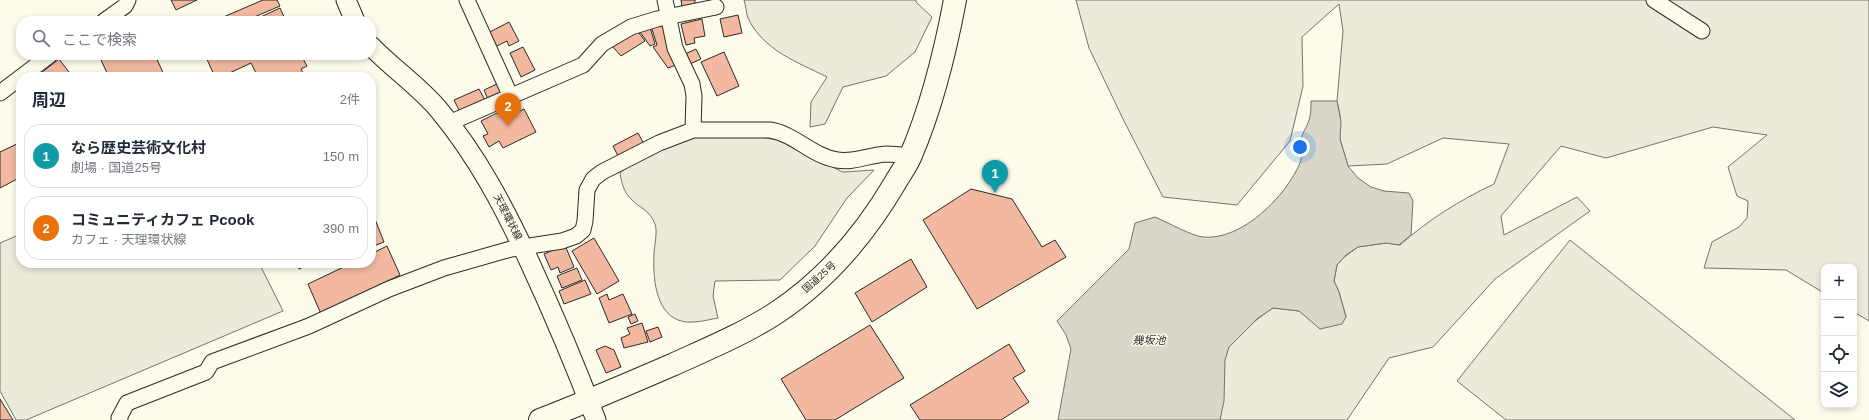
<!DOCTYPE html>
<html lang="ja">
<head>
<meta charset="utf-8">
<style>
  :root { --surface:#fff; --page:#f2f2f3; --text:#1f2937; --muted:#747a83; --line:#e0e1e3; --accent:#c62828 }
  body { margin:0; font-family:Helvetica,"Noto Sans JP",sans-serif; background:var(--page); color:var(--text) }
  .controls { position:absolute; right:12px; bottom:12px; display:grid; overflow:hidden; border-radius:8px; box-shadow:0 2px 6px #0003 }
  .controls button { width:36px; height:36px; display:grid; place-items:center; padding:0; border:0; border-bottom:1px solid var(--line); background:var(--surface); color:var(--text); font:20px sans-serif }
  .you { position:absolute; left:1300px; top:147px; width:14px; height:14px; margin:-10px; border:3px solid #fff; border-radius:50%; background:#1a73e8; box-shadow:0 0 0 6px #1a73e833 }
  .badge { display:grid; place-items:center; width:26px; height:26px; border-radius:50%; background:var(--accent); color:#fff; font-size:13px; font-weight:700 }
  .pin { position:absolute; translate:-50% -33px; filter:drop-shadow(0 1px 2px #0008) }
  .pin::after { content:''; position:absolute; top:21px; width:14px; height:12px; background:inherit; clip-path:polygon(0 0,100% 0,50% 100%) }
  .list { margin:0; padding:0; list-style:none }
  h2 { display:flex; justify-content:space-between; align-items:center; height:52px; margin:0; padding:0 16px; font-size:17px }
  h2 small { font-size:13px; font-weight:400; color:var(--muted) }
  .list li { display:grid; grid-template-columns:26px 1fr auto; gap:12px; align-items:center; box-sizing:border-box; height:64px; margin:0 8px 8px; padding:0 8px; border:1px solid var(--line); border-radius:16px }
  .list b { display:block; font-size:15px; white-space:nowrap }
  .list p { margin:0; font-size:13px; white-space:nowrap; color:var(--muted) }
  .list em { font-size:13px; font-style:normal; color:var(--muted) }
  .icon { flex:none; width:22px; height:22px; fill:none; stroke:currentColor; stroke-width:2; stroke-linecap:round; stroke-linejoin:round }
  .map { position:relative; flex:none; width:1869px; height:420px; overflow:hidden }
  .search { position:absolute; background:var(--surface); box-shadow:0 2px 6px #0003; left:16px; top:16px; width:360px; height:44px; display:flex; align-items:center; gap:10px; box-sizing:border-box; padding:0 14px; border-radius:16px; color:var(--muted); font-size:15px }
  .panel { position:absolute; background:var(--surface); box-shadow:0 2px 6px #0003; left:16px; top:72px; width:360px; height:196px; border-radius:16px }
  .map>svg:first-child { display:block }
  .green { fill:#ecebdb; stroke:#74746e }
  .water { fill:#d8d7c9; stroke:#74746e }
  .building { fill:#f2b8a0; stroke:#2b2b2b }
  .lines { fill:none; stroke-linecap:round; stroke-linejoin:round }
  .minor-casing { stroke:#2b2b2b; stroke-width:17 }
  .major-casing { stroke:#2b2b2b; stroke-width:21 }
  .highway-casing { stroke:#2b2b2b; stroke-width:24 }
  .minor { stroke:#fdfbea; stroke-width:15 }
  .major { stroke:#fdfbea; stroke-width:19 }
  .highway { stroke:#fdfbea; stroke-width:22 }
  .labels { text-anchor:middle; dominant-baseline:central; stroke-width:3; stroke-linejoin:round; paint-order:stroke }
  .street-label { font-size:10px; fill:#2b2b2b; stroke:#fdfbea }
  .water-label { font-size:11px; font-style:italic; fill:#2b2b2b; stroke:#fdfbea }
</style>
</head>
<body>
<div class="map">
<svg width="1869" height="420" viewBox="0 0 1869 420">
  <rect width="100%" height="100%" fill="#fdfbea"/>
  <path class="green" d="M744,0H916V2L932,17L915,52L886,76L843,87L825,124L810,127L811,102L827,77C797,62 763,50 748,18C746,13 746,6 744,0Z
    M1076,0H1869V321L1854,312V267H1824V293L1786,270L1704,268L1712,242L1739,227L1747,218L1748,201L1737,196L1728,167L1767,135L1713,127L1606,158L1561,146L1501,216L1504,235L1577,197L1590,211L1495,279L1433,347L1389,358L1347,420H1220C1221,403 1221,360 1229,347C1235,336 1262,315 1273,308L1299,311L1307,317H1346L1339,292L1334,281L1337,265L1343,258L1358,247L1386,243L1400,245C1428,220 1460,200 1494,184L1509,144L1443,138L1387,164L1348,166L1340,139V115L1337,101L1343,31L1339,4L1302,37L1303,86L1290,141L1237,205L1163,197L1123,119L1089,48Z
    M684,137H759L785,141L807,155L843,172L874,170L847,198L815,246L780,280L715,281L713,296L718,318C706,320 690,325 678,320C655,311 653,276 654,255C654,246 658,232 655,224C650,210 639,208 630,198C624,192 621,181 620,173L627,167Z
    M21,234V263H259L283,311L26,420H16L0,391V243Z
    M1570,240L1795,420H1506L1457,381Z"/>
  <path class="water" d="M1311,101H1337L1341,122L1340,139L1348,166L1358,178L1371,187L1384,191L1409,193L1413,201L1411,235L1399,245L1386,243L1358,247L1346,255L1337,265L1334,281L1339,292L1346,317L1342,324L1320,329L1299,311L1273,308L1258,318L1229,347L1225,360L1224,401L1220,420H1058L1071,349L1066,335L1057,321L1129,249L1135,223L1155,217C1167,222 1192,236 1203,237C1242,241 1286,196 1300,163C1303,156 1299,146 1301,139C1303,131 1309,124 1310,116C1311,111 1311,106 1311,101Z"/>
  <path class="building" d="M171,0H197L176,10Z
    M263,0H277L280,6L245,21H214Z
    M681,0H695V4L682,7Z
    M280,8L286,21H252Z
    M738,15L742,33L724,37L720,19Z
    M702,19L705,36L694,38L695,43L686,45L681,24Z
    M509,22L519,41L509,46L507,41L495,47L488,33Z
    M664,22L676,65L668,68L653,47L657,45L651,26Z
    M649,24L655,44L650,46L638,29Z
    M636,29L645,41L621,56L611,45Z
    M523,47L535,70L521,77L510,53Z
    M696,49L701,59L690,64L685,54Z
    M724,52L739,86L717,96L701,62Z
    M107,55H155L165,77H109L100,58Z
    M205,55H301L307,66L301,69L305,77H258L251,63L221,77H215Z
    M59,59L69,72L63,77H44L41,73Z
    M501,82L506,94L489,102L484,90Z
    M479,89L485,100L460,112L454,100Z
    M505,109L509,116L524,109L536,132L503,148L499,141L489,147L483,136L488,134L481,121Z
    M638,133L644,144L619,158L613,146Z
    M21,142V177L0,188V152Z
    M971,189L1012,199L1042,247L1055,240L1066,257L977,309L923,220Z
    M371,209L384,242L371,247Z
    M594,238L619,281L597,294L572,251Z
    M565,245L574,267L560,273L558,267L551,270L544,254Z
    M387,246L400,275L321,314L308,284L352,263H371V254Z
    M911,259L927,287L872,322L855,293Z
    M297,263H312L299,269Z
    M577,268L582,280L562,288L557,276Z
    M585,280L591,294L564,304L559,291Z
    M607,294L609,300L623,294L632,314L609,323L599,298Z
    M635,314L638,321L631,324L628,317Z
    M642,323L648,342L624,348L621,338L630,334L627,328Z
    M870,325L904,378L835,420H806L781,379Z
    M658,327L662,337L650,342L646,331Z
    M1009,344L1025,371L1013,378L1029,402L1001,420H920L910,405Z
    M605,346L614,350L621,367L606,373L596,350Z
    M0,399L13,420H0Z"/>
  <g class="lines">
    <defs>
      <path id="minor" d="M467,0L511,97
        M665,0L675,48L692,84L694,96L693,130
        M1654,0L1702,31
        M104,21L125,6L128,0
        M0,93L50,55
        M449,123L583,65L602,44L631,27L657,19L716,7
        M120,420L119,418L127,403L206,372L212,362L309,326L389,289L444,268L511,249L562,241L576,236L583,230L585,221L587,190L593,179L602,172L659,143L693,130H770C795,134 812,156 837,160C854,163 869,155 886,154C894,154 902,155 910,156"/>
      <path id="major" d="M346,0L355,21
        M371,46C393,69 419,86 439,110C478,157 505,209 530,263C554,315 576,367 596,420"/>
      <path id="highway" d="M540,420C584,403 628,384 672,365C707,349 744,334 776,313C826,280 865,234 895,183C900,174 907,165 911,155C932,106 945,53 955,0"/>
    </defs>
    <use href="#minor" class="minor-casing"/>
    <use href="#major" class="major-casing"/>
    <use href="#highway" class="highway-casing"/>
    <use href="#minor" class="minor"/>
    <use href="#major" class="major"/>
    <use href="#highway" class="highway"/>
  </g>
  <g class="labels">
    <g class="street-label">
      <text transform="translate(508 217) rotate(63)">天理環状線</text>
      <text transform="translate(819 277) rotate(-42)">国道25号</text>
    </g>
    <g class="water-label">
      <text x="1149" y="340">幾坂池</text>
    </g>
  </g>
</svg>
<div class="controls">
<button>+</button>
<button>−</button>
<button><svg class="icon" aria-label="locate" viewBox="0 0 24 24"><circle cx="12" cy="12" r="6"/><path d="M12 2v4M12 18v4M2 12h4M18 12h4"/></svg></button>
<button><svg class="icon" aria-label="layers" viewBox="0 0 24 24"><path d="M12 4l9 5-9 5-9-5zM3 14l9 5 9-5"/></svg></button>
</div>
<div class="you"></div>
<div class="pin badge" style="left:995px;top:193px;background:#0f9aa8">1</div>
<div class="pin badge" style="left:508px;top:126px;background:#e8710a">2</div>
<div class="search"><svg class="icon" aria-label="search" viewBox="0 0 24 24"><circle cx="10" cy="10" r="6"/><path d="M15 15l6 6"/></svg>ここで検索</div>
<section class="panel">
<h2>周辺<small>2件</small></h2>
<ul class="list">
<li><span class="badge" style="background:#0f9aa8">1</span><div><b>なら歴史芸術文化村</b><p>劇場 · 国道25号</p></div><em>150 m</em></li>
<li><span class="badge" style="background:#e8710a">2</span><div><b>コミュニティカフェ Pcook</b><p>カフェ · 天理環状線</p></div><em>390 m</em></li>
</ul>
</section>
</div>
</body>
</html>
